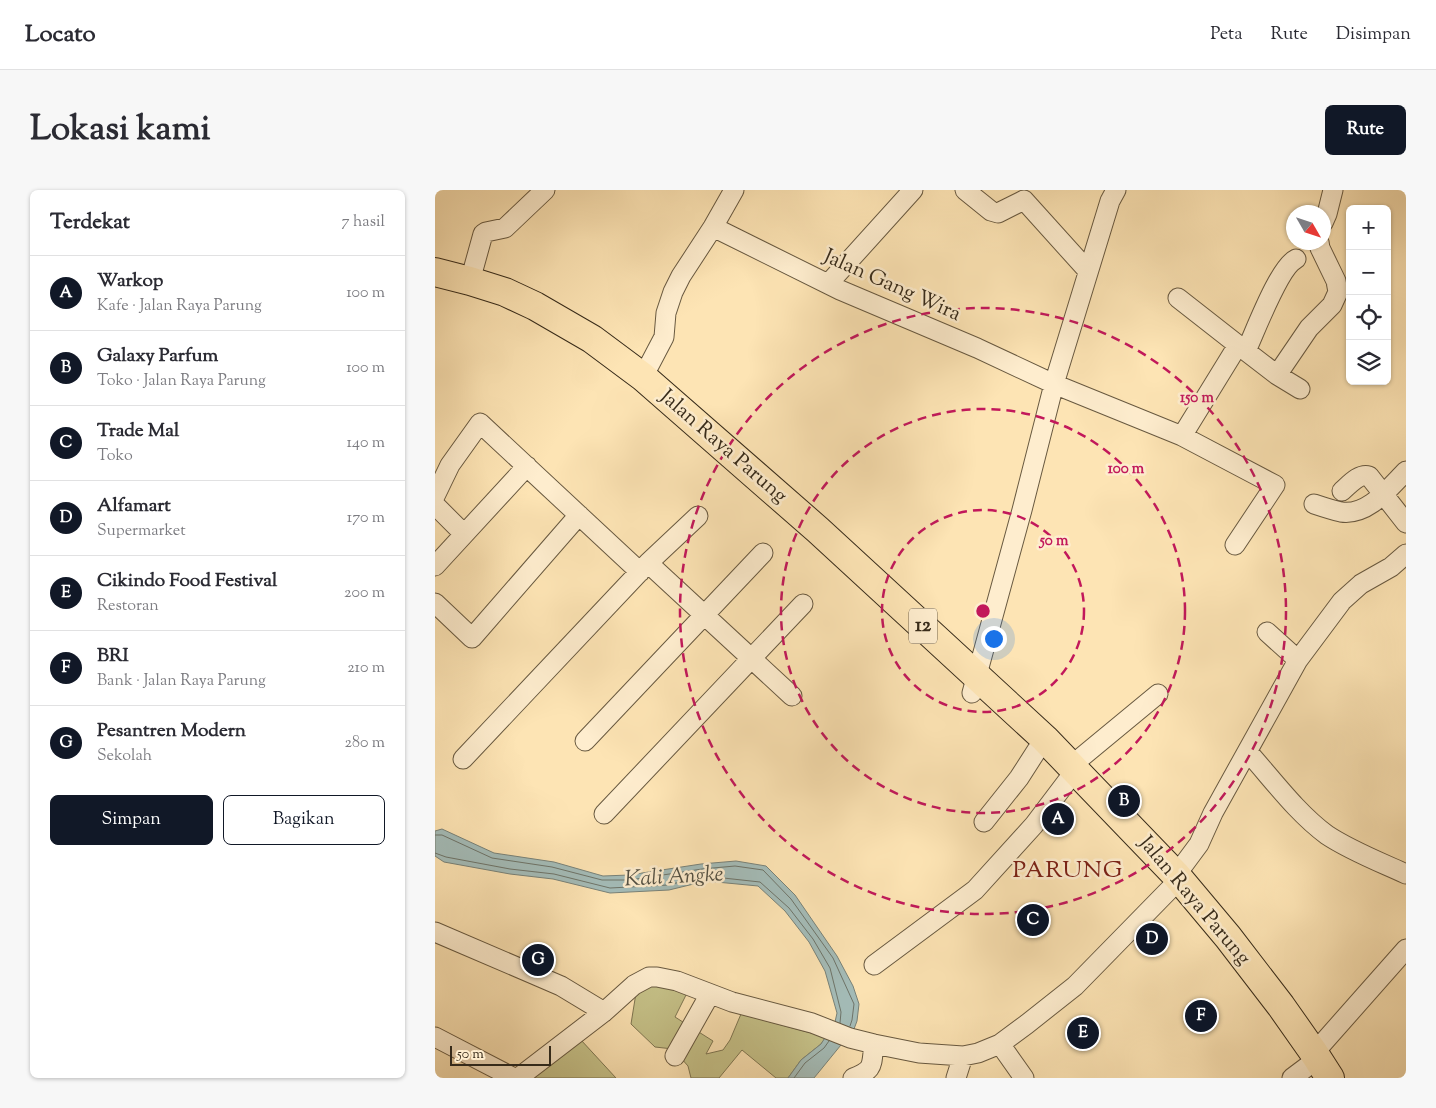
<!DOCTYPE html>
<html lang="id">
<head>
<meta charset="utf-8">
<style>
  :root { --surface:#fff; --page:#f7f7f7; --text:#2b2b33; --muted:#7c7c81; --line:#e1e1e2; --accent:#111827 }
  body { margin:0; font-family:"Sorts Mill Goudy",serif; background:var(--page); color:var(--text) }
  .controls { position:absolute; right:15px; top:15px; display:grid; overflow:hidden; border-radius:8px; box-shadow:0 1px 4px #0004 }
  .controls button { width:45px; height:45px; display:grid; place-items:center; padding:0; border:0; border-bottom:1px solid var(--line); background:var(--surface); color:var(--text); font:25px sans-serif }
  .compass { position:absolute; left:851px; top:15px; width:45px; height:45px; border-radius:50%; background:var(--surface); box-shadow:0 1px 4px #0004; rotate:129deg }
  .scale { position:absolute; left:15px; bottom:12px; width:101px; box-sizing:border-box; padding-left:5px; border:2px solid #372b1a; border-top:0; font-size:14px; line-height:18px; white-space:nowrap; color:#372b1a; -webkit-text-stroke:4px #feedce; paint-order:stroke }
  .you { position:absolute; left:558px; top:448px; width:18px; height:18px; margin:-12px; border:4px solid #fff; border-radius:50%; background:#1a73e8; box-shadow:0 0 0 8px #1a73e833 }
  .badge { display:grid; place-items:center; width:32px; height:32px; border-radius:50%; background:var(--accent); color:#fff; font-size:16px; font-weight:700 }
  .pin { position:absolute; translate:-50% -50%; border:2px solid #fff; box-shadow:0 1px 5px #0006 }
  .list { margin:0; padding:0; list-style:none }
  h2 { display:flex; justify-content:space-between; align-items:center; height:65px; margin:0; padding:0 20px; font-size:21px }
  h2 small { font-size:16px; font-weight:400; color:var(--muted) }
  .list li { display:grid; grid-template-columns:32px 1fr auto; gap:15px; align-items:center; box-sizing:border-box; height:75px; padding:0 20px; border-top:1px solid var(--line) }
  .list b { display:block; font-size:19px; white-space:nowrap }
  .list p { margin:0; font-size:16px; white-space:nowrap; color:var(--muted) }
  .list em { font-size:16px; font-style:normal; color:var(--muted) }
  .actions { display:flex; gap:10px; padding:15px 20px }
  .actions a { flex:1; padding:11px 0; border:1px solid var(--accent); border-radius:8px; text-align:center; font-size:18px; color:var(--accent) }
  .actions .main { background:var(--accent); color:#fff }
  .icon { flex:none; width:28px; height:28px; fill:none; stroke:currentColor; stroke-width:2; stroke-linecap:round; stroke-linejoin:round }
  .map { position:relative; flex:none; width:971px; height:888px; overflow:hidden; border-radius:8px }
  header { display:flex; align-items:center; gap:30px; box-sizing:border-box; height:70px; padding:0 25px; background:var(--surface); border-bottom:1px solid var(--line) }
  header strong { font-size:24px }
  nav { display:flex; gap:28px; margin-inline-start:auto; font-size:18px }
  .intro { display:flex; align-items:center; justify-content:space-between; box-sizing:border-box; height:120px; padding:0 30px }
  h1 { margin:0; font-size:35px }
  .button { padding:12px 22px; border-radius:8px; background:var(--accent); color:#fff; font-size:18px; font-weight:700 }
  main { display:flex; gap:30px; padding:0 30px }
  aside { flex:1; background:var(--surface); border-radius:8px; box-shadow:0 1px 4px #0004 }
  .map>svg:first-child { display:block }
  .green { fill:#c6c289; stroke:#7e7652 }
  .water { fill:#a4bcb8; stroke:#788279 }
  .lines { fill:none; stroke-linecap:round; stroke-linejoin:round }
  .shore { stroke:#6e7469; stroke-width:1 }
  .minor-casing { stroke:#685940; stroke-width:21 }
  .highway-casing { stroke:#372b1a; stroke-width:30 }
  .minor { stroke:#feedce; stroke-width:19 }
  .highway { stroke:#fde4b4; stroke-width:28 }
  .ring { fill:none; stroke:#c2185b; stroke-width:2.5; stroke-dasharray:9 6 }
  .labels { text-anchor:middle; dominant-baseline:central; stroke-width:5; stroke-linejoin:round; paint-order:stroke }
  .shield { fill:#feedce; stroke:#736550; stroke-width:1 }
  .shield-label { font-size:20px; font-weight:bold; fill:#372b1a }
  .street-label { font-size:21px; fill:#372b1a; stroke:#feedce }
  .water-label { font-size:22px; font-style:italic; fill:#524f42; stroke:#feedce }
  .quarter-label { font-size:24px; letter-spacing:1px; fill:#7a1f14; stroke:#feedce }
  .centre { fill:#c2185b; stroke:#feedce; stroke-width:2.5 }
  .ring-label { font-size:15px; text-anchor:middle; font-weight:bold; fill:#c2185b; stroke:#feedce; stroke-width:5; stroke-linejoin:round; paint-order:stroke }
</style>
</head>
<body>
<header>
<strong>Locato</strong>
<nav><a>Peta</a><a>Rute</a><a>Disimpan</a></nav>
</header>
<div class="intro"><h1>Lokasi kami</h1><a class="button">Rute</a></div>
<main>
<aside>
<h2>Terdekat<small>7 hasil</small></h2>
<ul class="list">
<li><span class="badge">A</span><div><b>Warkop</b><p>Kafe · Jalan Raya Parung</p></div><em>100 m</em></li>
<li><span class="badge">B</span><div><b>Galaxy Parfum</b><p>Toko · Jalan Raya Parung</p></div><em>100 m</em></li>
<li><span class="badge">C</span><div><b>Trade Mal</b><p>Toko</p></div><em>140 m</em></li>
<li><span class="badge">D</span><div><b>Alfamart</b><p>Supermarket</p></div><em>170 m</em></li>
<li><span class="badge">E</span><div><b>Cikindo Food Festival</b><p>Restoran</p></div><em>200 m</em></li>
<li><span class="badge">F</span><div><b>BRI</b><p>Bank · Jalan Raya Parung</p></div><em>210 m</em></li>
<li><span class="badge">G</span><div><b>Pesantren Modern</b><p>Sekolah</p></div><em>280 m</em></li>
</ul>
<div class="actions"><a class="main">Simpan</a><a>Bagikan</a></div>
</aside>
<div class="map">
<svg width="971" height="888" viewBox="0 0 971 888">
  <rect width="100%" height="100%" fill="#fde4b4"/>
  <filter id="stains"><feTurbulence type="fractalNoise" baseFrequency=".004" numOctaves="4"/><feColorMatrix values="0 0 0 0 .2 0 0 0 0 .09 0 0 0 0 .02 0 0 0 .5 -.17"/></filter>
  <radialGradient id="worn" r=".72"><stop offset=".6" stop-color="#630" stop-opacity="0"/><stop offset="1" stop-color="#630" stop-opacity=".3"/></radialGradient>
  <path class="green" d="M219,790L252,803L240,827L278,851L271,864L288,860L295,850L306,824L391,847L386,854L366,870L353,888H341L307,860L284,888H256L253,876L238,859L220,857L196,834L201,803Z
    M146,850L181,888H99Z"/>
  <path class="water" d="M7,639L59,663L119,672L168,686L194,685L266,674L301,671L331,676L360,705L402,766L418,796L424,814L422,831L419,839L379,888H353L366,870L386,854L400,832L402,823L390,781L374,752L350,721L323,696L271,691L234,700L175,703L118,689L75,684L9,672L0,666V641Z"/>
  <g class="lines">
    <path class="shore" d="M0,645H7L57,668L117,677L167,690H195L267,679L300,676L328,680L356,709L398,768L419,814L417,830L415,836
      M0,663L11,667L75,679L119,684L175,698L233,695L270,686L325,692L354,718L378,749L395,778L406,822L405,833
      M359,888L370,873L389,858L394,851"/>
    <defs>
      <path id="minor" d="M530,0L556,21L563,23L589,10
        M589,10L653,81
        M888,33L892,24L898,0
        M278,37L405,100L542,158L619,194L747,246L840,295L800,355
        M35,91L48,44L51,42L70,38L110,0
        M393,94L478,0
        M743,108L803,155
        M811,161C820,142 844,77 861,69
        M842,185L874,138L897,115L903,102L901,91L885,58L884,52
        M208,187L229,147L231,123L238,102L246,86L278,37L299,0
        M747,246L803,155L842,185L865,199
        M907,301C914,295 924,283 934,286L971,333
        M0,306L15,275L45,233L205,382
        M879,314C888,317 897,320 906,322C933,326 954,298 971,281
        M0,315L29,344
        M213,373L357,506
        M0,376L92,276
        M0,413L37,448L144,325
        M832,442L863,470
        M537,503L587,320L619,194L675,11L681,0
        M150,551L328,363
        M813,562C838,590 862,623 892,645C916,661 945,672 971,684
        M28,569L213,373L263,326
        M637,575L723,504
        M169,624L368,414
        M549,632L584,588L602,560
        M741,685L764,654L778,623L863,470L907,411L926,394L956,377L971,364
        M0,742L126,796L169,822
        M439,775L540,700L599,635L633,590
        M0,847L79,888
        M565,854L589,888
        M879,863L971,759
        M240,866L275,804
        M83,888L169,822L199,795L214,787H222L242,791L297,812L377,833L415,848L439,854L484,863L528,866L543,863L565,854L592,834L640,796L735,699
        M418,888C440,879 436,876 439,854
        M521,888L528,866
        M857,888L873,876"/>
      <path id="highway" d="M0,82L35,91L70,102L100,116L157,149L208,187L383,340L610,549L741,685L793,747L846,816L879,863L895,888"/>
    </defs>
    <use href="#minor" class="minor-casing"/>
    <use href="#highway" class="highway-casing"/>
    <use href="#minor" class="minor"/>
    <use href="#highway" class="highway"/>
  </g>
  <g class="ring">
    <circle cx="548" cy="421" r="101"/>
    <circle cx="548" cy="421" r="202"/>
    <circle cx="548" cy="421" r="303"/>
  </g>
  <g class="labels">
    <rect class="shield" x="474" y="418.5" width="28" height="35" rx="4"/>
    <g class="shield-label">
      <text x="488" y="436">12</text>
    </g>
    <g class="street-label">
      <text transform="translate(457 96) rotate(24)">Jalan Gang Wira</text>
      <text transform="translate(288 257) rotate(41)">Jalan Raya Parung</text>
      <text transform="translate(759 711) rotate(50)">Jalan Raya Parung</text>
    </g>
    <g class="water-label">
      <text transform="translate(239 688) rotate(-3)">Kali Angke</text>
    </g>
    <g class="quarter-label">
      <text x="633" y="681">PARUNG</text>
    </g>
  </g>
  <circle cx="548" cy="421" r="8" class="centre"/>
  <g class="ring-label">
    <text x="762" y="212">150 m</text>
    <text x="691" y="283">100 m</text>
    <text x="619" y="355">50 m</text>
  </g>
  <rect width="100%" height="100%" filter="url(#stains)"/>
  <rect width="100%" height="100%" fill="url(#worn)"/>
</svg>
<div class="controls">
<button>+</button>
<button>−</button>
<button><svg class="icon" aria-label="locate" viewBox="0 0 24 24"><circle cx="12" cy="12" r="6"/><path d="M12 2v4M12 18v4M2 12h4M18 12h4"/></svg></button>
<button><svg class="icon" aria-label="layers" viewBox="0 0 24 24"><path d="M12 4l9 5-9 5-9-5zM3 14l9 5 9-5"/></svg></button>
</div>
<svg class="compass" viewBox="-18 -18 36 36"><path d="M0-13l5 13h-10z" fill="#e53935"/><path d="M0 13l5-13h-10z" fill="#7c7c81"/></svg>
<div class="scale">50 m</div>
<div class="you"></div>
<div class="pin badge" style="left:623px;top:629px">A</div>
<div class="pin badge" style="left:689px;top:611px">B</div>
<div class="pin badge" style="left:598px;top:730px">C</div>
<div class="pin badge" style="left:717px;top:749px">D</div>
<div class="pin badge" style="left:648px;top:843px">E</div>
<div class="pin badge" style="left:766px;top:826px">F</div>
<div class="pin badge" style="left:103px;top:770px">G</div>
</div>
</main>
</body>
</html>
